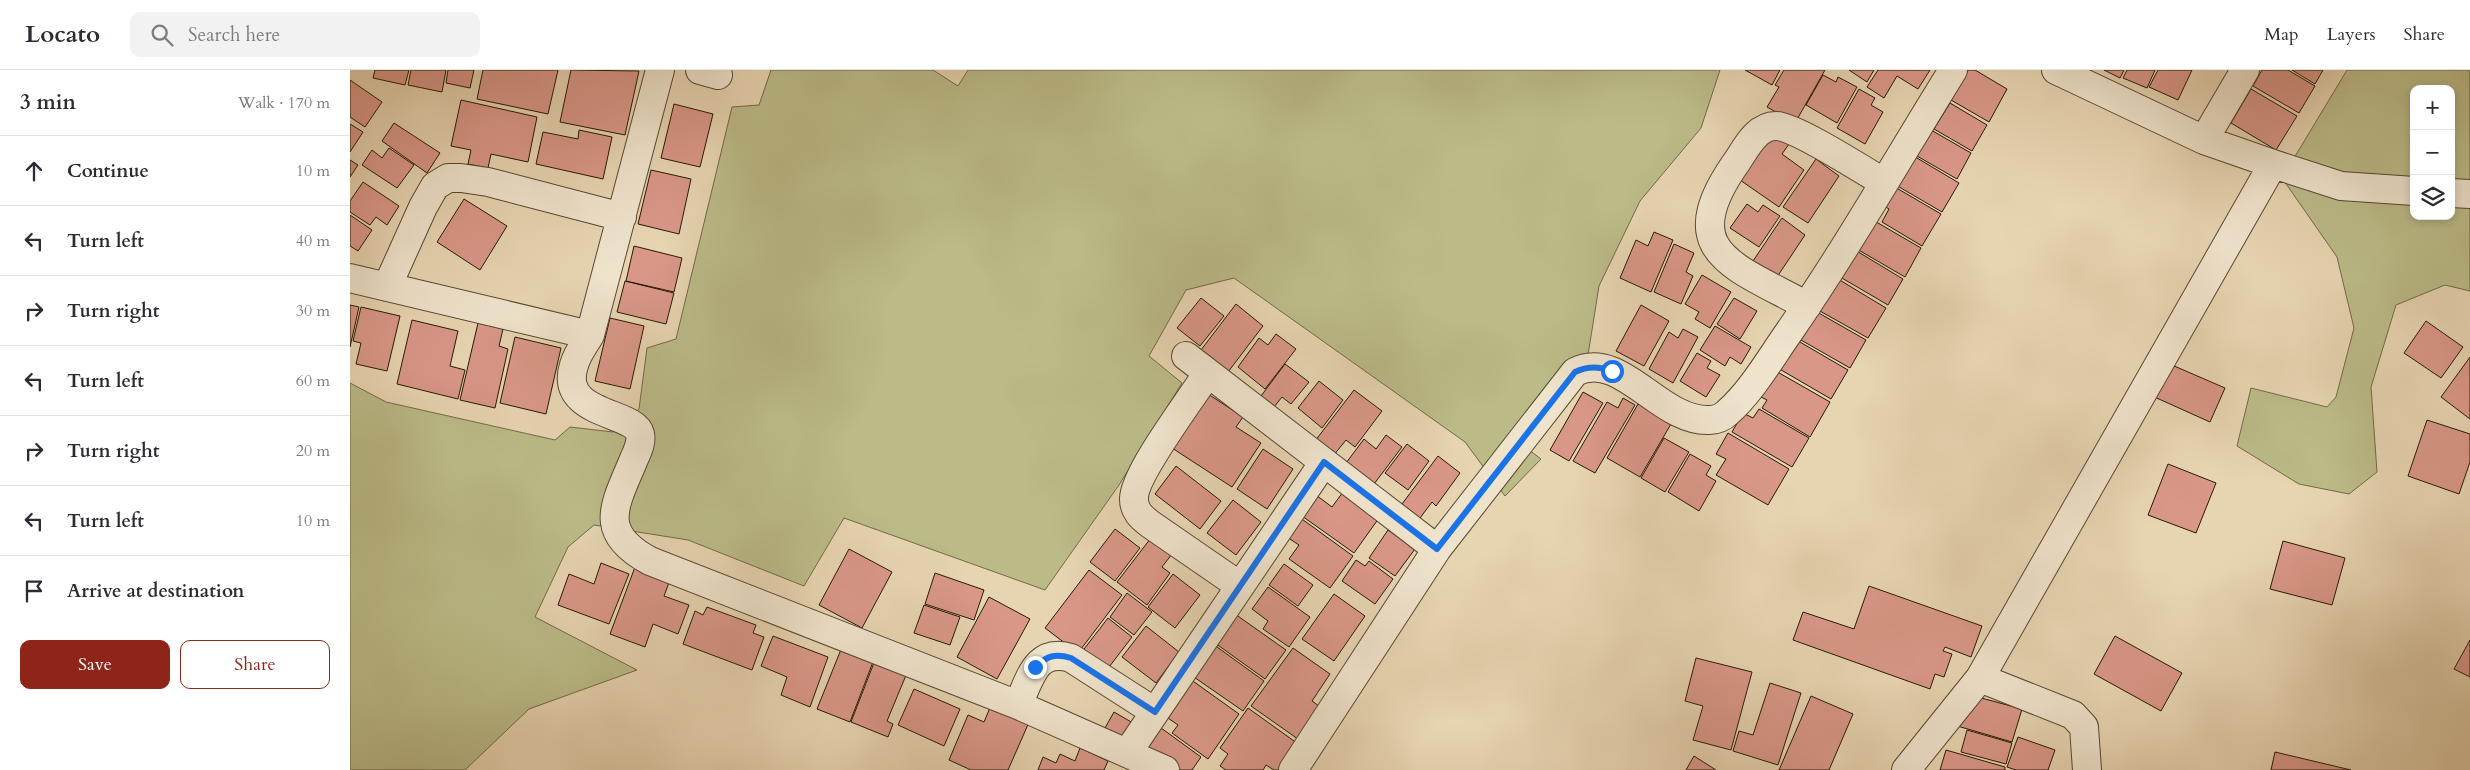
<!DOCTYPE html>
<html lang="en">
<head>
<meta charset="utf-8">
<style>
  :root { --surface:#fff; --page:#f2f2f3; --text:#2b2b33; --muted:#7c7c81; --line:#e1e1e2; --accent:#8f2418 }
  body { margin:0; font-family:Cardo,serif; background:var(--page); color:var(--text) }
  .controls { position:absolute; right:15px; top:15px; display:grid; overflow:hidden; border-radius:10px; box-shadow:0 2px 8px #0003 }
  .controls button { width:45px; height:45px; display:grid; place-items:center; padding:0; border:0; border-bottom:1px solid var(--line); background:var(--surface); color:var(--text); font:25px sans-serif }
  .stop { position:absolute; width:15px; height:15px; margin:-11px; border:4px solid #1a73e8; border-radius:50%; background:#fff }
  .stop.end { background:#1a73e8; border-color:#fff; box-shadow:0 1px 5px #0008 }
  .list { margin:0; padding:0; list-style:none }
  h2 { display:flex; justify-content:space-between; align-items:center; height:65px; margin:0; padding:0 20px; font-size:21px }
  h2 small { font-size:16px; font-weight:400; color:var(--muted) }
  .list li { display:grid; grid-template-columns:32px 1fr auto; gap:15px; align-items:center; box-sizing:border-box; height:70px; padding:0 20px; border-top:1px solid var(--line) }
  .list b { display:block; font-size:19px; white-space:nowrap }
  .list em { font-size:16px; font-style:normal; color:var(--muted) }
  .actions { display:flex; gap:10px; padding:15px 20px }
  .actions a { flex:1; padding:11px 0; border:1px solid var(--accent); border-radius:10px; text-align:center; font-size:18px; color:var(--accent) }
  .actions .main { background:var(--accent); color:#fff }
  .icon { flex:none; width:28px; height:28px; fill:none; stroke:currentColor; stroke-width:2; stroke-linecap:round; stroke-linejoin:round }
  .map { position:relative; flex:none; width:2120px; height:700px; overflow:hidden }
  header { display:flex; align-items:center; gap:30px; box-sizing:border-box; height:70px; padding:0 25px; background:var(--surface); border-bottom:1px solid var(--line) }
  header strong { font-size:24px }
  nav { display:flex; gap:28px; margin-inline-start:auto; font-size:18px }
  .search { width:350px; height:45px; background:var(--page); display:flex; align-items:center; gap:12px; box-sizing:border-box; padding:0 18px; border-radius:10px; color:var(--muted); font-size:19px }
  main { display:flex }
  aside { flex:1; background:var(--surface) }
  .map>svg:first-child { display:block }
  .green { fill:#bb8; stroke:#726a46; fill-rule:evenodd }
  .building { fill:#d99788; stroke:#281905 }
  .lines { fill:none; stroke-linecap:round; stroke-linejoin:round }
  .minor-casing { stroke:#584830; stroke-width:30 }
  .minor { stroke:#efe3cc; stroke-width:28 }
  .route { stroke:#1a73e8; stroke-width:6 }
</style>
</head>
<body>
<header>
<strong>Locato</strong>
<div class="search"><svg class="icon" aria-label="search" viewBox="0 0 24 24"><circle cx="10" cy="10" r="6"/><path d="M15 15l6 6"/></svg>Search here</div>
<nav><a>Map</a><a>Layers</a><a>Share</a></nav>
</header>
<main>
<aside>
<h2>3 min<small>Walk · 170 m</small></h2>
<ul class="list">
<li><svg class="icon" aria-label="ahead" viewBox="0 0 24 24"><path d="M12 20V5M6 11l6-6 6 6"/></svg><div><b>Continue</b></div><em>10 m</em></li>
<li><svg class="icon" aria-label="left" viewBox="0 0 24 24"><path d="M17 20v-9H6M10 6l-5 5 5 5"/></svg><div><b>Turn left</b></div><em>40 m</em></li>
<li><svg class="icon" aria-label="right" viewBox="0 0 24 24"><path d="M7 20v-9h11M14 6l5 5-5 5"/></svg><div><b>Turn right</b></div><em>30 m</em></li>
<li><svg class="icon" aria-label="left" viewBox="0 0 24 24"><path d="M17 20v-9H6M10 6l-5 5 5 5"/></svg><div><b>Turn left</b></div><em>60 m</em></li>
<li><svg class="icon" aria-label="right" viewBox="0 0 24 24"><path d="M7 20v-9h11M14 6l5 5-5 5"/></svg><div><b>Turn right</b></div><em>20 m</em></li>
<li><svg class="icon" aria-label="left" viewBox="0 0 24 24"><path d="M17 20v-9H6M10 6l-5 5 5 5"/></svg><div><b>Turn left</b></div><em>10 m</em></li>
<li><svg class="icon" aria-label="arrive" viewBox="0 0 24 24"><path d="M6 21V4h12l-3 4 3 4H6"/></svg><div><b>Arrive at destination</b></div></li>
</ul>
<div class="actions"><a class="main">Save</a><a>Share</a></div>
</aside>
<div class="map">
<svg width="2120" height="700" viewBox="0 0 2120 700">
  <rect width="100%" height="100%" fill="#e7d4b1"/>
  <filter id="stains"><feTurbulence type="fractalNoise" baseFrequency=".004" numOctaves="4"/><feColorMatrix values="0 0 0 0 .2 0 0 0 0 .09 0 0 0 0 .02 0 0 0 .5 -.17"/></filter>
  <radialGradient id="worn" r=".72"><stop offset=".6" stop-color="#630" stop-opacity="0"/><stop offset="1" stop-color="#630" stop-opacity=".3"/></radialGradient>
  <path class="green" d="M421,0H583L608,16L618,0H1370L1351,58L1290,131L1249,216L1238,285L1190,324L1162,367L1191,389L1155,426L1115,372L884,208L836,220L799,286L832,313L769,415L695,520L494,448L454,516L338,470L244,455L218,477L185,547L287,600L179,639L115,700H0V313L36,332L205,370L220,357L263,362L289,339L297,278L326,269L382,37L409,35Z
    M1997,0H2120V221L2095,215L2046,235L2021,317L2027,402L1999,424L1949,414L1887,376L1901,318L1977,337L1986,327L2004,258L1987,187L1932,108ZM2064,19H2101V146H2064Z"/>
  <path class="building" d="M25,0H59L55,15L23,8Z
    M61,0H96L92,22L58,15Z
    M98,0H124L120,18L96,13Z
    M133,0H208L198,44L127,29Z
    M221,0L289,1L275,65L210,52Z
    M1395,0H1430L1422,15Z
    M1434,0H1475L1445,53L1417,37L1429,17L1425,15Z
    M1499,0H1524L1517,12Z
    M1528,0H1580L1568,19L1547,6L1534,28L1517,17Z
    M1618,0H1625L1657,19L1639,52L1601,30Z
    M1754,0H1774L1770,8Z
    M1777,0H1805L1797,18L1773,8Z
    M1808,0H1842L1828,30L1799,17Z
    M1912,0H1938L1965,16L1949,43L1903,16Z
    M1942,0H1973L1965,14Z
    M1473,5L1486,12L1488,7L1507,17L1487,53L1456,35Z
    M0,10L32,32L15,57L0,47Z
    M1509,19L1525,28L1521,35L1533,42L1515,74L1487,58Z
    M1901,19L1947,46L1926,80L1881,53Z
    M111,30L187,47L178,92L141,84L138,98L118,94L121,80L101,76Z
    M1600,33L1637,55L1622,81L1584,59Z
    M324,34L363,44L350,97L311,88Z
    M44,53L90,83L77,103L32,71Z
    M0,54L13,62L0,82Z
    M229,60L262,67L253,109L186,94L193,62L228,69Z
    M1581,60L1621,83L1607,109L1567,86Z
    M1422,62L1439,74L1432,84L1454,100L1429,137L1390,110Z
    M39,78L64,95L47,118L12,95L22,80L32,88Z
    M1557,82L1609,113L1592,142L1539,111Z
    M1466,89L1489,106L1458,153L1433,137Z
    M0,90L8,95L0,107Z
    M301,100L341,109L329,164L288,154Z
    M13,112L49,136L37,155L26,147L20,155L0,142V131Z
    M1538,113L1591,144L1572,176L1532,152L1539,139L1528,132Z
    M114,129L157,156L130,200L87,172Z
    M1397,134L1408,142L1413,135L1430,146L1409,177L1380,158Z
    M0,145L22,160L8,181L0,176Z
    M1516,146L1571,178L1555,207L1500,175Z
    M1432,148L1455,165L1427,207L1403,191Z
    M1304,162L1323,170L1301,222L1270,208L1286,170L1298,176Z
    M1324,174L1344,183L1336,202L1343,206L1331,234L1304,222Z
    M284,176L332,188L324,222L276,211Z
    M1500,177L1553,209L1538,235L1485,204Z
    M1352,205L1381,222L1360,258L1345,249L1349,242L1335,234Z
    M1488,209L1536,238L1518,268L1470,241Z
    M275,211L324,223L316,254L267,242Z
    M851,228L874,246L850,276L827,258Z
    M1384,228L1407,241L1390,269L1367,254Z
    M886,234L913,256L878,302L851,280Z
    M0,235L9,237L0,277Z
    M1291,235L1319,251L1294,296L1266,281Z
    M11,237L50,246L37,301L6,294L11,273L3,271Z
    M1467,242L1516,270L1500,298L1451,270Z
    M260,248L294,256L280,319L245,311Z
    M62,250L108,261L100,296L115,300L108,329L47,314Z
    M2076,251L2113,277L2091,308L2054,283Z
    M128,253L153,259L149,276L158,279L145,338L110,330Z
    M1365,256L1401,277L1391,294L1380,287L1375,296L1350,280Z
    M1333,259L1348,267L1323,313L1299,299L1319,262L1328,268Z
    M926,264L946,279L915,319L888,297L909,268L918,275Z
    M165,267L211,278L196,344L150,333Z
    M1443,268L1498,300L1481,329L1426,297Z
    M1347,283L1361,291L1357,298L1370,305L1356,327L1330,311Z
    M2120,287V349L2091,327Z
    M1815,292L1875,318L1860,352L1800,325Z
    M935,294L959,312L941,334L932,327L924,337L911,326Z
    M1424,300L1480,332L1460,367L1412,338L1417,330L1409,326Z
    M969,311L993,330L972,358L948,338Z
    M1004,320L1032,341L1005,377L996,370L983,386L965,371Z
    M1233,322L1253,333L1219,391L1200,380Z
    M858,324L893,347L886,357L911,373L882,417L822,378Z
    M1273,328L1285,335L1245,403L1223,391L1257,332L1268,338Z
    M1288,334L1321,354L1290,407L1257,388Z
    M1409,339L1459,368L1442,397L1382,362L1393,343L1403,348Z
    M2077,350L2120,364V392L2109,424L2058,406Z
    M1378,363L1439,399L1418,435L1366,405L1376,389L1366,384Z
    M1036,365L1052,377L1024,414L996,393L1014,369L1026,379Z
    M1314,368L1339,382L1315,422L1291,408Z
    M1057,374L1079,391L1058,420L1035,403Z
    M913,379L943,399L917,439L887,419Z
    M1340,384L1361,396L1356,405L1366,411L1349,441L1318,422Z
    M1088,386L1110,403L1086,436L1082,432L1070,448L1052,434Z
    M1818,394L1866,413L1846,463L1798,445Z
    M826,396L871,431L850,459L805,424Z
    M993,422L1029,448L1004,483L952,446L966,425L982,437Z
    M883,430L911,452L886,485L857,463Z
    M945,444L1003,486L980,518L939,489L949,475L931,463Z
    M765,459L790,478L765,511L740,492Z
    M1038,460L1065,479L1045,506L1019,488Z
    M804,464L825,480L812,497L820,503L797,535L767,512Z
    M1933,471L1995,488L1982,535L1920,519Z
    M499,479L542,502L512,558L469,535Z
    M1006,490L1015,496L1019,491L1043,509L1025,534L992,511Z
    M251,493L279,504L259,554L208,535L219,504L244,514Z
    M934,494L963,515L948,536L919,515Z
    M285,497L320,510L314,526L339,535L328,564L303,554L295,577L260,564Z
    M739,500L772,525L728,583L695,558Z
    M585,503L634,520L624,550L575,534Z
    M823,504L850,525L825,558L798,537Z
    M1519,516L1632,556L1621,587L1595,577L1593,581L1602,584L1594,607L1585,604L1580,619L1443,570L1453,542L1504,559Z
    M918,517L960,547L939,577L913,559L918,551L902,539Z
    M777,523L802,542L784,565L760,547Z
    M984,524L1015,546L984,591L952,569Z
    M639,527L680,549L647,609L607,587Z
    M574,535L610,547L600,575L564,563Z
    M357,537L406,555L403,563L414,567L402,600L333,574L345,541L353,545Z
    M885,544L936,580L915,609L865,573Z
    M758,548L782,567L756,601L731,583Z
    M796,556L829,582L806,613L772,587Z
    M423,566L478,587L460,637L431,625L437,607L411,596Z
    M1765,566L1832,603L1811,641L1744,604Z
    M2120,570V607L2104,599Z
    M494,572L526,584L500,652L467,639Z
    M863,574L914,611L893,641L841,605Z
    M943,578L980,604L962,631L977,642L955,674L901,636Z
    M527,585L559,598L537,651L543,654L538,667L501,652Z
    M1346,588L1402,602L1381,680L1343,670L1353,636L1335,631Z
    M840,609L889,644L858,689L822,663L828,655L815,646Z
    M1420,613L1451,623L1428,695L1383,681L1389,661L1403,665Z
    M564,619L610,639L594,676L548,655Z
    M1461,626L1503,644L1479,700H1429Z
    M1624,626L1672,639L1662,672L1604,655Z
    M642,633L680,650L658,700H621L599,690L618,645L634,652Z
    M898,638L951,676L935,700H924L916,695L913,700H876L870,696L878,684L870,678Z
    M764,642L783,653L768,675L751,665Z
    M807,655L851,687L842,700H824L791,677Z
    M1617,660L1662,673L1656,694L1611,682Z
    M1668,667L1705,680L1698,700H1666L1657,697Z
    M730,678L758,691L754,700H688L693,687L706,693L710,684L725,691Z
    M1596,680L1655,697V700H1590Z
    M1925,682L2001,700H1921Z
    M1344,686L1366,700H1336Z"/>
  <g class="lines">
    <defs>
      <path id="minor" d="M310,0L240,265C234,275 227,284 224,295C208,346 285,341 290,364C292,373 287,382 284,389C265,435 246,462 300,491L668,635L815,700
        M350,0L368,5
        M1706,0L1854,70L1923,94L1991,116L2064,121
        M1854,70L1895,0
        M2101,123L2120,124
        M0,208L240,265
        M37,217L73,137L85,116L98,108H111L138,112L272,147
        M1457,236C1383,195 1322,182 1388,90C1397,76 1407,56 1426,56C1444,56 1513,100 1533,112
        M836,286L1087,479L1225,302C1271,278 1310,353 1360,350C1366,350 1373,347 1377,343C1402,321 1420,289 1439,262C1497,178 1549,87 1603,0
        M857,304C842,328 783,405 784,429C784,441 791,447 800,454L890,516
        M668,635C680,609 686,577 721,588L805,642
        M778,682L974,392
        M943,700L1087,479
        M1556,700L1630,608
        M1737,700L1734,657L1723,645L1630,608L1923,94"/>
    </defs>
    <use href="#minor" class="minor-casing"/>
    <use href="#minor" class="minor"/>
  </g>
  <g class="lines">
    <path class="route" d="M685,597C697,586 705,583 721,588L805,642L974,392L1087,479L1225,302C1237,296 1249,296 1262,301"/>
  </g>
  <rect width="100%" height="100%" filter="url(#stains)"/>
  <rect width="100%" height="100%" fill="url(#worn)"/>
</svg>
<div class="controls">
<button>+</button>
<button>−</button>
<button><svg class="icon" aria-label="layers" viewBox="0 0 24 24"><path d="M12 4l9 5-9 5-9-5zM3 14l9 5 9-5"/></svg></button>
</div>
<div class="stop" style="left:1262px;top:301px"></div>
<div class="stop end" style="left:685px;top:597px"></div>
</div>
</main>
</body>
</html>
